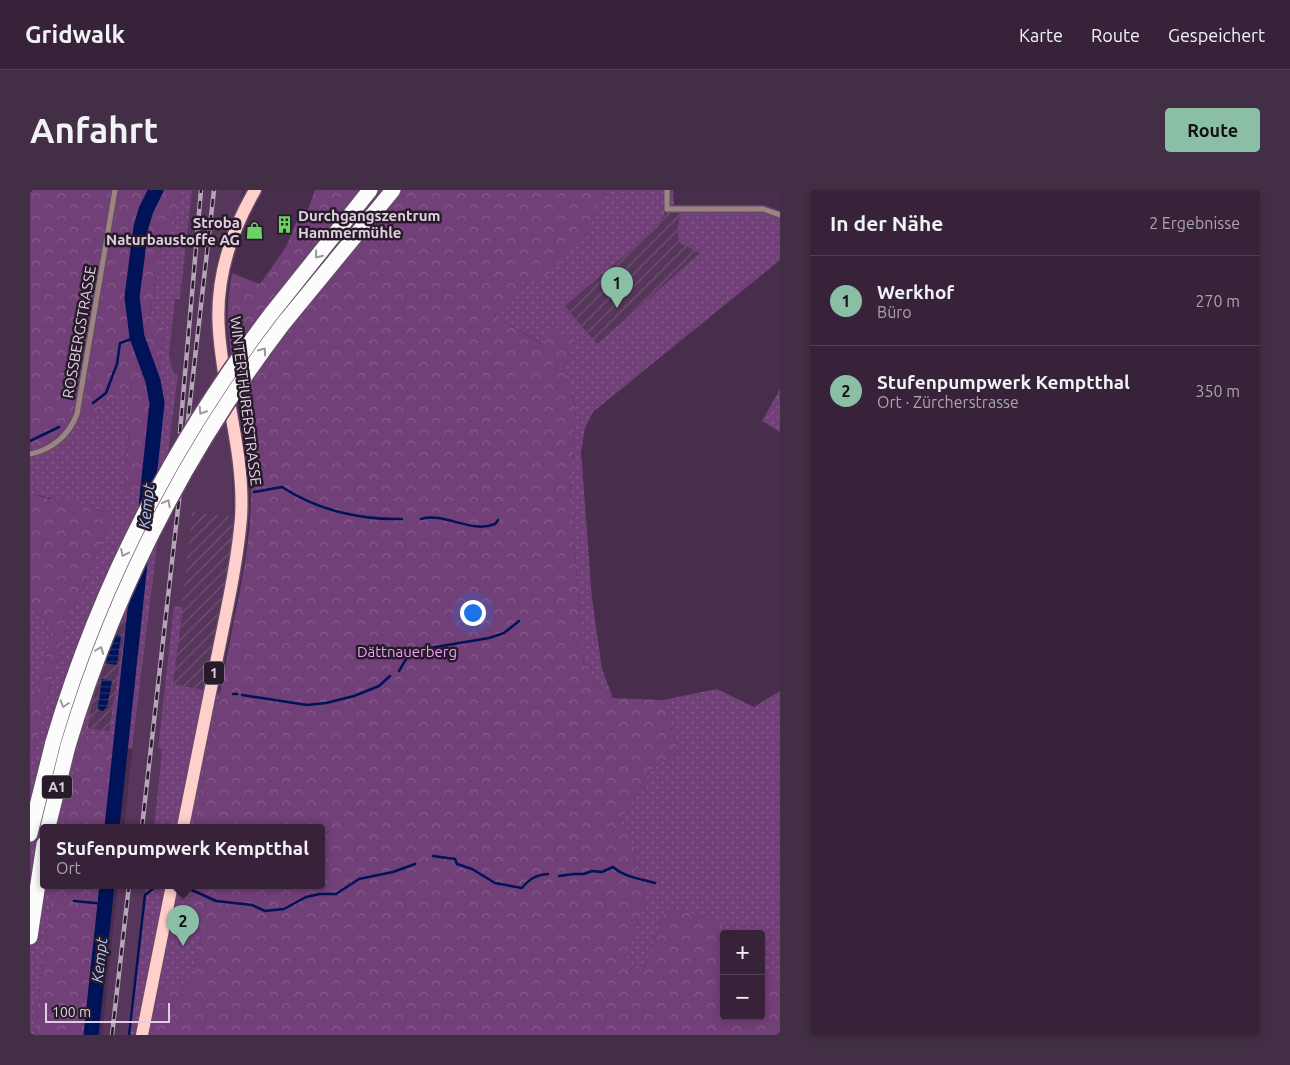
<!DOCTYPE html>
<html lang="de">
<head>
<meta charset="utf-8">
<style>
  :root { --surface:#37223a; --page:#422f45; --text:#f1f3f6; --muted:#aaa4af; --line:#513f54; --accent:#8abfa5 }
  body { margin:0; font-family:Ubuntu,sans-serif; background:var(--page); color:var(--text) }
  .controls { position:absolute; right:15px; bottom:15px; display:grid; overflow:hidden; border-radius:5px; box-shadow:0 2px 8px #0003 }
  .controls button { width:45px; height:45px; display:grid; place-items:center; padding:0; border:0; border-bottom:1px solid var(--line); background:var(--surface); color:var(--text); font:25px sans-serif }
  .scale { position:absolute; left:15px; bottom:12px; width:125px; box-sizing:border-box; padding-left:5px; border:2px solid #e0cfe2; border-top:0; font-size:14px; line-height:18px; white-space:nowrap; color:#e0cfe2; -webkit-text-stroke:4px #281b29; paint-order:stroke }
  .you { position:absolute; left:442px; top:422px; width:18px; height:18px; margin:-12px; border:4px solid #fff; border-radius:50%; background:#1a73e8; box-shadow:0 0 0 8px #1a73e833 }
  .badge { display:grid; place-items:center; width:32px; height:32px; border-radius:50%; background:var(--accent); color:#111; font-size:16px; font-weight:700 }
  .pin { position:absolute; translate:-50% -41px; filter:drop-shadow(0 1px 2px #0008) }
  .pin::after { content:''; position:absolute; top:26px; width:18px; height:15px; background:inherit; clip-path:polygon(0 0,100% 0,50% 100%) }
  .popup { position:absolute; left:10px; top:634px; width:285px; height:65px; box-sizing:border-box; display:grid; place-content:center; border-radius:5px; background:var(--surface); filter:drop-shadow(0 1px 4px #0005); font-size:16px; white-space:nowrap; color:var(--muted) }
  .popup b { font-size:19px; color:var(--text) }
  .popup::after { content:''; position:absolute; left:50%; top:100%; margin-left:-10px; border:10px solid transparent; border-top-color:var(--surface) }
  .list { margin:0; padding:0; list-style:none }
  h2 { display:flex; justify-content:space-between; align-items:center; height:65px; margin:0; padding:0 20px; font-size:21px }
  h2 small { font-size:16px; font-weight:400; color:var(--muted) }
  .list li { display:grid; grid-template-columns:32px 1fr auto; gap:15px; align-items:center; box-sizing:border-box; height:90px; padding:0 20px; border-top:1px solid var(--line) }
  .list b { display:block; font-size:19px; white-space:nowrap }
  .list p { margin:0; font-size:16px; white-space:nowrap; color:var(--muted) }
  .list em { font-size:16px; font-style:normal; color:var(--muted) }
  .map { position:relative; flex:none; width:750px; height:845px; overflow:hidden; border-radius:5px }
  header { display:flex; align-items:center; gap:30px; box-sizing:border-box; height:70px; padding:0 25px; background:var(--surface); border-bottom:1px solid var(--line) }
  header strong { font-size:24px }
  nav { display:flex; gap:28px; margin-inline-start:auto; font-size:18px }
  .intro { display:flex; align-items:center; justify-content:space-between; box-sizing:border-box; height:120px; padding:0 30px }
  h1 { margin:0; font-size:35px }
  .button { padding:12px 22px; border-radius:5px; background:var(--accent); color:#111; font-size:18px; font-weight:700 }
  main { display:flex; gap:30px; padding:0 30px }
  aside { flex:1; background:var(--surface); border-radius:5px; box-shadow:0 2px 8px #0003 }
  .map>svg:first-child { display:block }
  .built { fill:#57365b }
  .industrial { fill:url(#industrial-furrows); fill-rule:evenodd }
  .grass { fill:url(#grass-dots); fill-rule:evenodd }
  .forest { fill:url(#forest-crowns) }
  .water { fill:url(#water-rules) }
  .lines { fill:none; stroke-linecap:round; stroke-linejoin:round }
  .stream { stroke:#001258; stroke-width:2.5 }
  .river { stroke:#001258; stroke-width:15 }
  .street-casing { stroke:#644a68; stroke-width:8 }
  .primary-casing { stroke:#644a68; stroke-width:15 }
  .highway-casing { stroke:#644a68; stroke-width:18 }
  .street { stroke:#9c8483; stroke-width:5 }
  .primary { stroke:#ffcfcc; stroke-width:12 }
  .highway { stroke:#fcfcfc; stroke-width:15 }
  .rail-casing { stroke:#b8a4ba; stroke-width:4.5 }
  .rail { stroke:#281b29; stroke-width:2.5; stroke-dasharray:8; stroke-linecap:butt }
  .highway-bridge-casing { stroke:#644a68; stroke-width:18; stroke-linecap:butt }
  .highway-bridge { stroke:#fcfcfc; stroke-width:15 }
  .oneway { stroke:#9d979d }
  .labels { text-anchor:middle; dominant-baseline:central; stroke-width:5; stroke-linejoin:round; paint-order:stroke }
  .shield { fill:#281b29; stroke:#a999aa; stroke-width:1 }
  .shield-label { font-size:14px; font-weight:bold; fill:#e0cfe2 }
  .poi-label { font-size:15px; font-weight:bold; fill:#e0cfe2; stroke:#281b29; text-anchor:start }
  .street-label { font-size:15px; fill:#e0cfe2; stroke:#281b29 }
  .park-label { font-size:15px; fill:#ef9ffb; stroke:#281b29 }
  .water-label { font-size:16px; font-style:italic; fill:#aac5f6; stroke:#281b29 }
</style>
</head>
<body>
<header>
<strong>Gridwalk</strong>
<nav><a>Karte</a><a>Route</a><a>Gespeichert</a></nav>
</header>
<div class="intro"><h1>Anfahrt</h1><a class="button">Route</a></div>
<main>
<div class="map">
<svg width="750" height="845" viewBox="0 0 750 845">
  <defs>
    <pattern id="industrial-furrows" width="10" height="10" patternUnits="userSpaceOnUse" patternTransform="scale(1.25)"><rect width="10" height="10" fill="#57365b"/><path d="M-1 1l2-2M0 10L10 0M9 11l2-2" fill="none" stroke="#6f5272"/></pattern>
    <pattern id="grass-dots" width="8" height="8" patternUnits="userSpaceOnUse" patternTransform="scale(1.25)"><rect width="8" height="8" fill="#724079"/><path d="M2 2h.1M6 6h.1" fill="none" stroke="#865b8c" stroke-width="1.8" stroke-linecap="round"/></pattern>
    <pattern id="forest-crowns" width="20" height="18" patternUnits="userSpaceOnUse" patternTransform="scale(1.25)"><rect width="20" height="18" fill="#724079"/><path d="M2 6a3 3 0 1 1 6 0M12 15a3 3 0 1 1 6 0" fill="none" stroke="#865b8c"/></pattern>
    <pattern id="water-rules" width="6" height="5" patternUnits="userSpaceOnUse" patternTransform="scale(1.25)"><rect width="6" height="5" fill="#001258"/><path d="M0 2.5h6" fill="none" stroke="#253370"/></pattern>
  </defs>
  <rect width="100%" height="100%" fill="#492d4d"/>
  <path class="built" d="M162,0H213L211,9L191,54L184,84L181,118L183,164L202,270L203,327L162,322L153,417L144,416L128,558L132,559L124,637H94L114,450L132,319L148,184L143,183L139,165L145,109H150Z
    M88,695H116L97,845H72Z"/>
  <path class="industrial" d="M637,19H651L647,42L670,63L567,154L535,116L627,38Z
    M162,322L211,328L180,501L143,495Z
    M75,429L96,432L80,541L58,538ZM72,489L81,491L77,517L73,521L69,520L68,517Z"/>
  <path class="grass" d="M152,0H162L150,110L145,109L139,165L143,183L148,184L102,559L67,550H51L34,637H14V695H23L4,845H0V573L37,432L84,325C57,315 28,311 0,303V264L44,232L69,222L100,190L101,218L93,311L114,287L127,199L134,137L120,126L132,58ZM75,429L96,433L79,541L58,538Z
    M575,0H643L644,19H637L627,38L535,116L567,154L670,63L650,53L647,42L651,19H733L750,25V70L563,222L555,238L551,262L562,409L572,479L583,508L567,496L554,474L540,300L546,219L534,178L545,150L513,154L464,126L495,89L556,46Z
    M750,199V242L732,231Z
    M0,415L22,438L12,485L0,521Z
    M144,416L153,417L143,494L190,503L164,637H124L132,559L128,558Z
    M687,499L724,517L750,501V793L731,783V744H694V754L688,748L634,725L612,784L593,774L609,729L604,678L590,631L622,578L648,562L633,510Z
    M116,695H153L172,745L160,798H131L122,796L112,845H97Z"/>
  <path class="forest" d="M0,0H152L132,58L120,125L134,137L127,199L114,287L93,312L101,218L100,191L73,219L64,225L44,232L30,249L0,264Z
    M285,0H575L556,46L511,91L495,90L464,126L512,154L522,140L545,150L534,178L546,219L540,300L554,474L567,496L583,508L633,510L648,562L622,578L590,631L608,664L604,678L619,692L609,729L593,774L612,784L634,725L646,719L693,731L688,748L694,754V826H731V783L750,793V845H112L122,796L131,798L160,797L172,745L153,695H292V637H164C176,575 188,513 200,451C209,403 221,354 221,305C221,246 200,190 198,132C197,116 199,99 202,83L230,94L256,57L272,18L278,19Z
    M0,303L19,309L37,310L84,325L37,432L0,573V521L12,485L22,438L0,415Z
    M51,550H67L85,554L81,637H34Z
    M23,695H78L65,845H4Z"/>
  <path class="water" d="M80,444L91,446L90,453L80,452L90,453L87,475L74,473Z
    M72,489L82,491L77,517L73,521L69,520L68,517Z"/>
  <g class="lines">
    <path class="stream" d="M63,213L76,203L87,174L90,153L107,147
      M0,251L29,237
      M224,302L252,297C287,320 330,330 372,329
      M391,329C415,322 441,344 465,334L468,330
      M369,481L379,464L382,461L459,448L474,443L489,431
      M203,504H207
      M212,505L277,515L296,513L324,506L349,496L360,486
      M403,666L425,669L427,674L442,679L465,693L492,698C499,689 506,685 518,684
      M529,686L544,684H554L562,681L572,682L583,677C594,687 611,689 625,693
      M151,695L186,711L222,715L235,721L254,719L276,707L290,704H306L329,689L363,682L385,674
      M44,711L75,714
      M99,845L115,705L128,695"/>
    <path class="river" d="M82,637L127,213L123,191L107,147L102,107L111,37L116,20L126,0
      M61,845L77,695"/>
    <defs>
      <path id="street" d="M637,0V19H733L750,25
        M0,264C22,260 39,245 47,224L85,0"/>
      <path id="primary" d="M153,637C165,579 176,521 188,463C197,418 207,374 211,328C215,264 193,204 189,141C185,91 200,43 225,0
        M112,845L142,695"/>
      <path id="highway" d="M241,124L340,0
        M253,134L363,0
        M18,637L38,556
        M0,644L23,552
        M0,747L14,654"/>
    </defs>
    <use href="#street" class="street-casing"/>
    <use href="#primary" class="primary-casing"/>
    <use href="#highway" class="highway-casing"/>
    <use href="#street" class="street"/>
    <use href="#primary" class="primary"/>
    <use href="#highway" class="highway"/>
    <defs>
      <path id="rail" d="M150,242L171,0
        M112,637L184,0
        M82,845L99,695"/>
    </defs>
    <use href="#rail" class="rail-casing"/>
    <use href="#rail" class="rail"/>
    <defs>
      <path id="highway-bridge" d="M23,552C69,396 142,254 241,124
        M38,556C84,402 156,261 253,134"/>
    </defs>
    <use href="#highway-bridge" class="highway-bridge-casing"/>
    <use href="#highway-bridge" class="highway-bridge"/>
  </g>
  <defs><path id="oneway-chevron" d="M-2-3.5L2.5 0L-2 3.5" fill="none" stroke-width="1.6" stroke-linecap="round" stroke-linejoin="round" transform="scale(1.25)"/></defs>
  <g class="oneway">
    <use href="#oneway-chevron" transform="translate(288 65) rotate(129)"/>
    <use href="#oneway-chevron" transform="translate(233 161) rotate(-54)"/>
    <use href="#oneway-chevron" transform="translate(172 221) rotate(123)"/>
    <use href="#oneway-chevron" transform="translate(137 313) rotate(-62)"/>
    <use href="#oneway-chevron" transform="translate(94 363) rotate(115)"/>
    <use href="#oneway-chevron" transform="translate(70 460) rotate(-69)"/>
    <use href="#oneway-chevron" transform="translate(34 514) rotate(108)"/>
  </g>
  <defs>
    <symbol id="building-bare" viewBox="-9 -9 18 18"><path d="M-4-6H4V6H1V3H-1V6H-4ZM-2.5-4.3h1.7v1.8h-1.7ZM.8-4.3h1.7v1.8H.8ZM-2.5-1h1.7V.8h-1.7ZM.8-1h1.7V.8H.8Z" fill="#6ad363" stroke="#281b29" stroke-width="2.5" paint-order="stroke"/></symbol>
    <symbol id="shop-bare" viewBox="-9 -9 18 18"><path d="M-5-2.5h2.3a2.7 3.5 0 0 1 5.4 0H5L5.5 6h-11ZM-1.5-2.5h3a1.5 2.3 0 0 0-3 0Z" fill="#6ad363" stroke="#281b29" stroke-width="2.5" paint-order="stroke"/></symbol>
  </defs>
  <g fill-rule="evenodd">
    <use href="#building-bare" x="242" y="22" width="25" height="25"/>
    <use href="#shop-bare" x="212" y="28" width="25" height="25"/>
  </g>
  <g class="labels">
    <g class="shield">
      <rect x="174" y="471.5" width="20" height="23" rx="4"/>
      <rect x="12" y="585.5" width="30" height="23" rx="4"/>
    </g>
    <g class="shield-label">
      <text x="184" y="483">1</text>
      <text x="27" y="597">A1</text>
    </g>
    <g class="poi-label">
      <text x="268" y="25">Durchgangszentrum<tspan x="268" dy="17">Hammermühle</tspan></text>
      <text x="210" y="32" text-anchor="end">Stroba<tspan x="210" dy="17">Naturbaustoffe AG</tspan></text>
    </g>
    <g class="street-label">
      <text transform="translate(49 142) rotate(-80)">ROSSBERGSTRASSE</text>
      <text transform="translate(216 211) rotate(83)">WINTERTHURERSTRASSE</text>
    </g>
    <g class="park-label">
      <text x="377" y="461">Dättnauerberg</text>
    </g>
    <g class="water-label">
      <text transform="translate(116 316) rotate(-84)">Kempt</text>
      <text transform="translate(69 770) rotate(-84)">Kempt</text>
    </g>
  </g>
</svg>
<div class="controls">
<button>+</button>
<button>−</button>
</div>
<div class="scale">100 m</div>
<div class="you"></div>
<div class="pin badge" style="left:587px;top:118px">1</div>
<div class="pin badge" style="left:153px;top:756px">2</div>
<div class="popup"><b>Stufenpumpwerk Kemptthal</b>Ort</div>
</div>
<aside>
<h2>In der Nähe<small>2 Ergebnisse</small></h2>
<ul class="list">
<li><span class="badge">1</span><div><b>Werkhof</b><p>Büro</p></div><em>270 m</em></li>
<li><span class="badge">2</span><div><b>Stufenpumpwerk Kemptthal</b><p>Ort · Zürcherstrasse</p></div><em>350 m</em></li>
</ul>
</aside>
</main>
</body>
</html>
